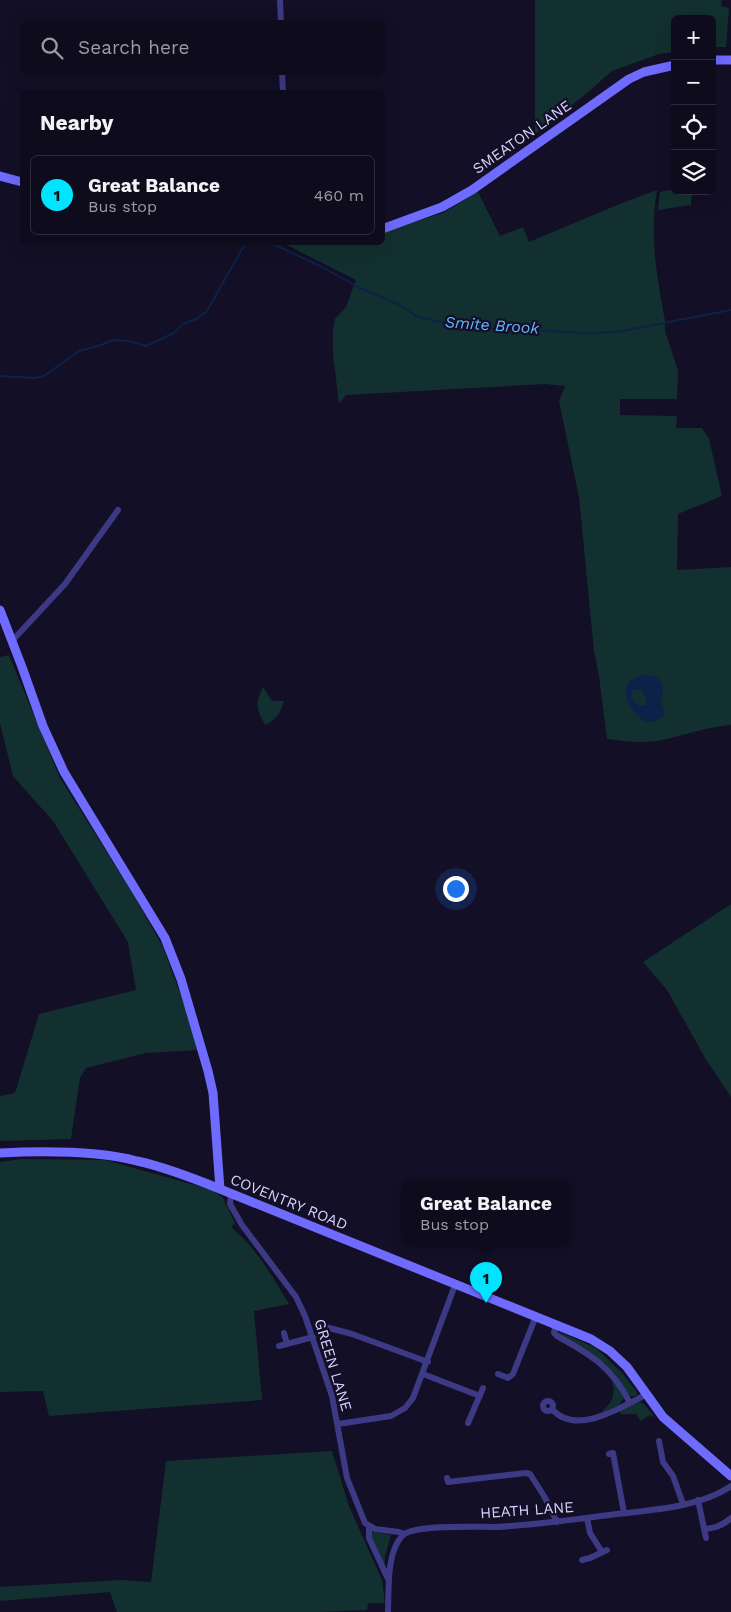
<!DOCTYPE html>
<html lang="en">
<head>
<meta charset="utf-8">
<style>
  :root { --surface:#0e0b1c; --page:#171425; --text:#f1f3f6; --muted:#9b9ba3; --line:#2e2b3b; --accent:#00e5ff }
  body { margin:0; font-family:"Work Sans",sans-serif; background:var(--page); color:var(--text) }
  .controls { position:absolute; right:15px; top:15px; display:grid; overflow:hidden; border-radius:8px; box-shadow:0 5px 20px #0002 }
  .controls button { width:45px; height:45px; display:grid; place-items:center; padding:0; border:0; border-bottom:1px solid var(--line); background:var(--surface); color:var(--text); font:25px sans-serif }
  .you { position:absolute; left:455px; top:888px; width:18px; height:18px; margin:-12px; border:4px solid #fff; border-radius:50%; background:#1a73e8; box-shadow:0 0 0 8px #1a73e833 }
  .badge { display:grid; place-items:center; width:32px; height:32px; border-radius:50%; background:var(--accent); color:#111; font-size:16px; font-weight:700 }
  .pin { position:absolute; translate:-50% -41px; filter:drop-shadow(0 1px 2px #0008) }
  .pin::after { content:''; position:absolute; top:26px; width:18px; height:15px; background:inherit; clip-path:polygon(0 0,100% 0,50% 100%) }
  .popup { position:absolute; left:402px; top:1180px; width:168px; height:65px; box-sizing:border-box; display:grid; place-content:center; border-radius:8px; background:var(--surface); filter:drop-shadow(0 1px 4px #0005); font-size:16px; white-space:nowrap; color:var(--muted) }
  .popup b { font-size:19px; color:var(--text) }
  .popup::after { content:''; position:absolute; left:50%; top:100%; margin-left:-10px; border:10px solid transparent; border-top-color:var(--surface) }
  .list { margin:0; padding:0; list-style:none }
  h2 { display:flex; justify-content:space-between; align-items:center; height:65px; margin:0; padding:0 20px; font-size:21px }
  h2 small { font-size:16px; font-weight:400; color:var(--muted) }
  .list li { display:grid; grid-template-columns:32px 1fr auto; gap:15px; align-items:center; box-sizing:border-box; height:80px; margin:0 10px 10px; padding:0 10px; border:1px solid var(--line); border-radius:8px }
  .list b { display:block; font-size:19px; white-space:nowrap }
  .list p { margin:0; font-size:16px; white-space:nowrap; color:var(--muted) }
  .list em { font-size:16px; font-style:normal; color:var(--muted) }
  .icon { flex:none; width:28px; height:28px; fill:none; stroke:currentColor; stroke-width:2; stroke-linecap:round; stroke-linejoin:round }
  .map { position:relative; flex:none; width:731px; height:1612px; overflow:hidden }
  .search { position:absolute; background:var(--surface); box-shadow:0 5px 20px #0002; left:20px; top:20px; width:365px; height:55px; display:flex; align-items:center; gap:12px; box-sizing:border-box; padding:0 18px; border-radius:8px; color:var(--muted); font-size:19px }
  .panel { position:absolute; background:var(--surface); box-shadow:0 5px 20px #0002; left:20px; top:90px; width:365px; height:155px; border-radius:8px }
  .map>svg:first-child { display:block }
  .green { fill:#12302f }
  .water { fill:#0c2248; fill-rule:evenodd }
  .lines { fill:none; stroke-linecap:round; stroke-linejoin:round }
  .stream { stroke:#0c2248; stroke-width:2 }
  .street { stroke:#3d3a85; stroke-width:6 }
  .secondary { stroke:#6f6bff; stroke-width:9 }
  .labels { text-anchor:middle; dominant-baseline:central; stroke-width:4.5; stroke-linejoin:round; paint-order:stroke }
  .street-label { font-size:15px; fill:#d9d4ff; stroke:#130f26 }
  .water-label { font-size:16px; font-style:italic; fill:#62b6ff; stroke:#130f26 }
</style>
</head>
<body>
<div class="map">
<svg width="731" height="1612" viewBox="0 0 731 1612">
  <rect width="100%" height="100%" fill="#130f26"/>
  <path class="green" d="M535,0H722L721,6L729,8L726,47H712V19H675V52L659,54L612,71L587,93L535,134Z
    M675,189V191H692L691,205L658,210L660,192Z
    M657,190C649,235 657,277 665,321V331L678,371L677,399H620V415L677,416L676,428H702L709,439L722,496L678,514L677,570L731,567V725C706,727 686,735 662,740C644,744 625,741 607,739L599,676L594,651L579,497L559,401L565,386L545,384L346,395L339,404L333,354V329L335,319L346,307L356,280L283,243L382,242L383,232L443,213L478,192L500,236L523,227L529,242L622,203Z
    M9,655L60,778L131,891L163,947L188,1015L197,1050L146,1053L86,1068L80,1078L71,1139L0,1141V1096L15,1093L39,1014L136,990L128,942L53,821L13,776L0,723V657Z
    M263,687L272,701H284C281,713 276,720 265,725C256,708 255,705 263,687Z
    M731,904V1097L705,1058L667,990L643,962Z
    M22,1159L105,1160L213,1190L223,1198L235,1223L231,1227C256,1247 272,1276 289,1304L254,1311L262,1400L49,1416L43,1391L0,1392V1162Z
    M557,1331L596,1348L622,1373L637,1392L636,1396H630C610,1365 593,1351 559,1335Z
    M611,1378L616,1384L624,1398L619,1405L603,1412V1410C614,1402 616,1391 611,1378Z
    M639,1401L644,1404L655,1418L649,1415L641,1421L636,1414H620V1411Z
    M332,1451L349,1506L382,1580L385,1603H368L367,1610L320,1612H117L110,1592L0,1601V1587L121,1580L151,1582L166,1461Z
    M368,1531L391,1535L385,1556L384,1570Z"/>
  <path class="water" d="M644,675L655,676C664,684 665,691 660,702L664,708L663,716L653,722H644C632,707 620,702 629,681ZM641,689L646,698V705L641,706L634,702L631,696L633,690Z"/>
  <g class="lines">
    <path class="stream" d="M269,242L322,267L358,287L400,305L418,317L456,325L487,329L501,328L584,333L617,332L731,310
      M0,376L35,378L44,376L79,351L98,346L114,340L129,341L146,346L174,333L183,324L197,319L207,311L246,242"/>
    <path class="street" d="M280,0L281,22
      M282,72L283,92
      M12,641L65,584L118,510
      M231,1193L230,1204L242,1225L296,1297L305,1316L332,1396L347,1478L365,1523L375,1529L399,1532L404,1534
      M556,1324L554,1333L557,1336C590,1354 612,1367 630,1403
      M318,1325L352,1334L428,1362
      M284,1333L287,1344
      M279,1346L313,1337
      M423,1374L480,1396
      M498,1374L508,1378L513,1374L536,1316
      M543 1406a5 5 0 1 1 10 0a5 5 0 1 1-10 0Z
      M552,1409C576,1437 622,1407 647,1394
      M468,1423L483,1388
      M338,1424L391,1416L405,1408L413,1398L455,1285
      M659,1441L663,1462L673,1476L683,1504
      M609,1454L613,1453L624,1513
      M447,1478L448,1482L526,1473L530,1474L544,1496L557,1522
      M698,1500L706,1538
      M587,1518L590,1533L602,1552
      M369,1527V1538L389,1581
      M704,1529C715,1528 722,1526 731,1518
      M582,1560L590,1558L607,1550
      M388,1612C389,1590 386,1552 403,1535C415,1524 477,1527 496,1527C537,1525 577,1519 617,1514C652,1510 701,1507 731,1486"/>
    <path class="secondary" d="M712,60H731
      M0,176L22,182
      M382,229L442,207L472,190L629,79L644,72L675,65
      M0,610L22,667L43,726L64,772L165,938L181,979L208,1071L213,1093L220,1189
      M0,1153C41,1151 98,1151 137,1161C165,1167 193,1178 220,1189L591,1339L610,1351L627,1367L663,1417L731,1476"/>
  </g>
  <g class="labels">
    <g class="street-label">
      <text transform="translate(522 137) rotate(-35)">SMEATON LANE</text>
      <text transform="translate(289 1202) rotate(22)">COVENTRY ROAD</text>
      <text transform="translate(333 1365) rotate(73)">GREEN LANE</text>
      <text transform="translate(527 1510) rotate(-4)">HEATH LANE</text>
    </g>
    <g class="water-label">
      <text transform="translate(492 325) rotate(4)">Smite Brook</text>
    </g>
  </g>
</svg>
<div class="controls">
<button>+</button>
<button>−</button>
<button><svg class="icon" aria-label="locate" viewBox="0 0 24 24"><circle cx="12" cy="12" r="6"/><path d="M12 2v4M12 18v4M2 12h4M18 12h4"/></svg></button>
<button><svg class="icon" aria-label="layers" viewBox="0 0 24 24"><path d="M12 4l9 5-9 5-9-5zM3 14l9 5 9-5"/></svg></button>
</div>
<div class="you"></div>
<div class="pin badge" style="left:486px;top:1303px">1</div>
<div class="popup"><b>Great Balance</b>Bus stop</div>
<div class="search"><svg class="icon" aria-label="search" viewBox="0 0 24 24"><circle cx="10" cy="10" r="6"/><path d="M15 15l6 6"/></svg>Search here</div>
<section class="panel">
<h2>Nearby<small></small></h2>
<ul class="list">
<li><span class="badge">1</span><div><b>Great Balance</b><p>Bus stop</p></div><em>460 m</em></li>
</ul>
</section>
</div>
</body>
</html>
